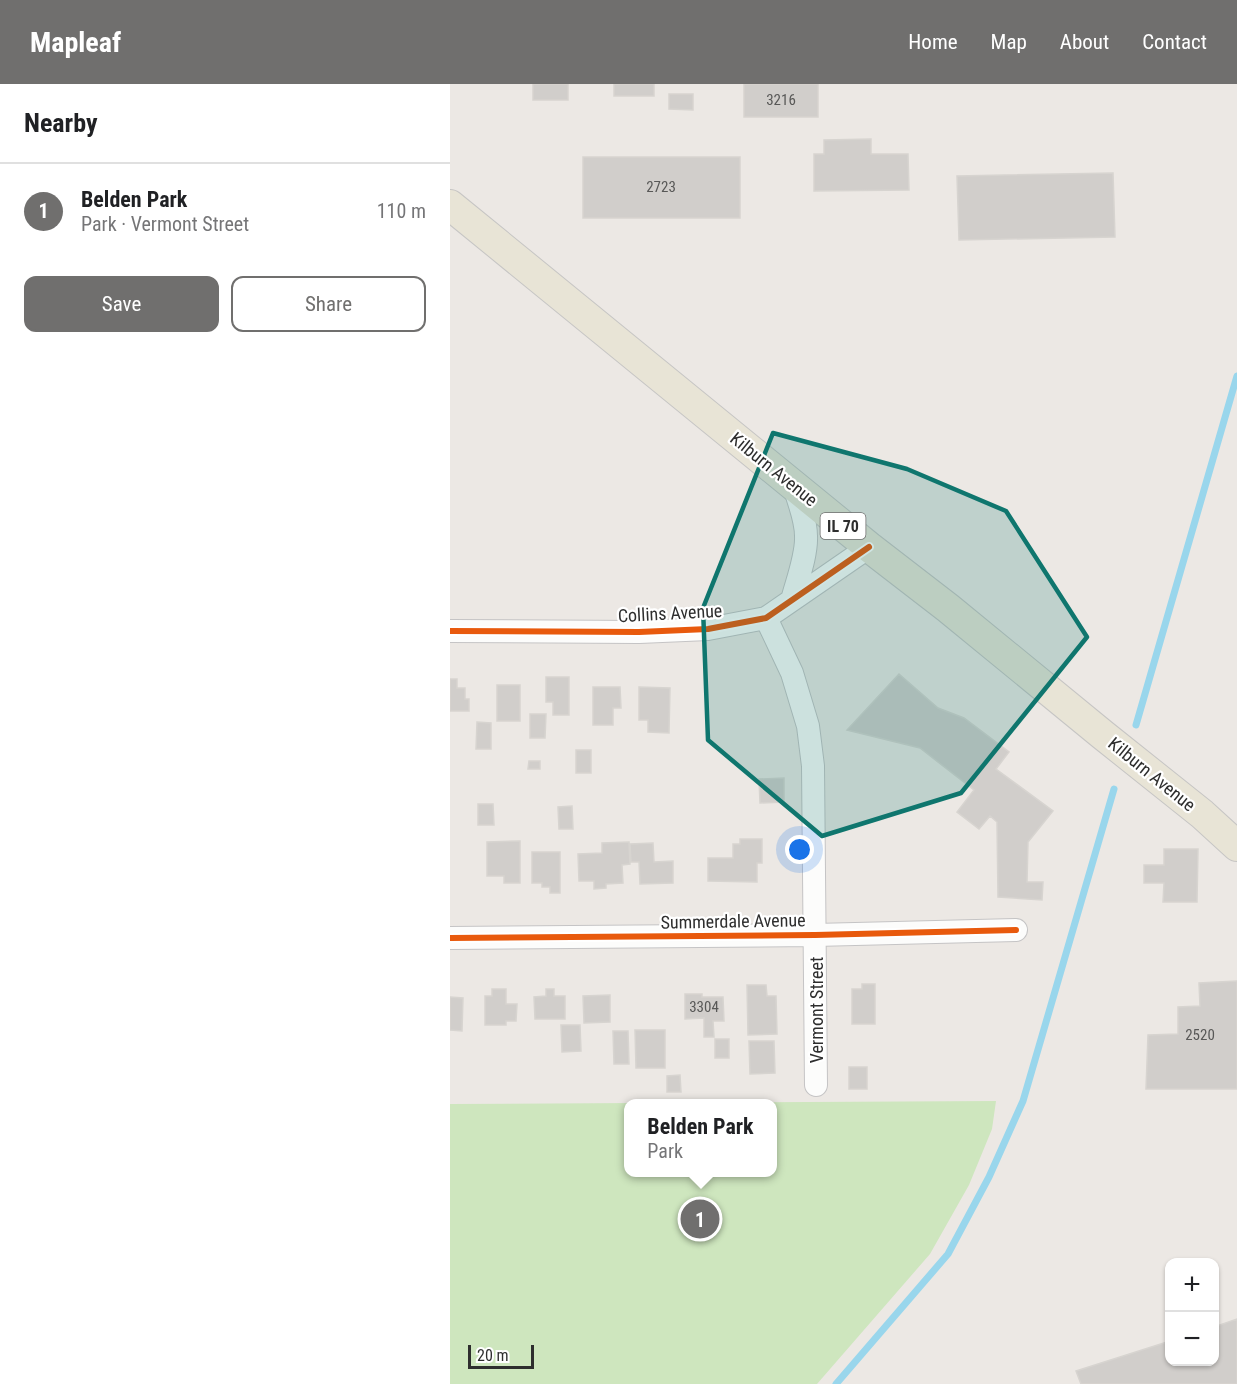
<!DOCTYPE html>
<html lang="en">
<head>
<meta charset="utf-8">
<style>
  :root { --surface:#fff; --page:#f2f2f2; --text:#202124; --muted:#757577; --line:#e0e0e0; --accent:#706f6e }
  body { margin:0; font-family:"Roboto Condensed",sans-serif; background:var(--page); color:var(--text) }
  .controls { position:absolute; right:18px; bottom:18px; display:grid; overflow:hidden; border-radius:12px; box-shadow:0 2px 4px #0004 }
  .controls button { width:54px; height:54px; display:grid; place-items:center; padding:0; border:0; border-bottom:2px solid var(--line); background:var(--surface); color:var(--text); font:30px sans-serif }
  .scale { position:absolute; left:18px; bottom:15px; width:66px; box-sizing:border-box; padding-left:6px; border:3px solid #2e2e2e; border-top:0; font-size:16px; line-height:21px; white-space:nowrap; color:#2e2e2e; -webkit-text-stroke:4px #fff; paint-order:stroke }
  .you { position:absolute; left:350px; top:766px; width:21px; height:21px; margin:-15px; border:4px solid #fff; border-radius:50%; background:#1a73e8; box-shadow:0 0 0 9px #1a73e833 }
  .badge { display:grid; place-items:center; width:39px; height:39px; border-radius:50%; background:var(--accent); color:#fff; font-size:20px; font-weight:700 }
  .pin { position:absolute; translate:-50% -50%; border:3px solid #fff; box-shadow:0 2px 6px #0006 }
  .popup { position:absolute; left:174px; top:1015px; width:153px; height:78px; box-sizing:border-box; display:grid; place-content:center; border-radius:12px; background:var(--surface); filter:drop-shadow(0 2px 4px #0005); font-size:20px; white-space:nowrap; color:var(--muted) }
  .popup b { font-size:22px; color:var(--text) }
  .popup::after { content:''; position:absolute; left:50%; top:100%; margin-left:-12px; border:12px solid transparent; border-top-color:var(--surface) }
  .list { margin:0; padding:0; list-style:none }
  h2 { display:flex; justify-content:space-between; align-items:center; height:78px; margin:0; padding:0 24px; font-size:26px }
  h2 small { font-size:20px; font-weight:400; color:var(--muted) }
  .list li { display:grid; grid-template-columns:39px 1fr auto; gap:18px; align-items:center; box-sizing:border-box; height:96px; padding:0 24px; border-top:2px solid var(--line) }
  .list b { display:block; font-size:22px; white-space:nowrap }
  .list p { margin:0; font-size:20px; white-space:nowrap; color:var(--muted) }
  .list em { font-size:20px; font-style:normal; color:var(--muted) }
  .actions { display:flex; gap:12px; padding:18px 24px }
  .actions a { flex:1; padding:14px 0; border:2px solid var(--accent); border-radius:12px; text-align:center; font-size:21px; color:var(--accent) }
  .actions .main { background:var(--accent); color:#fff }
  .map { position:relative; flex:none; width:787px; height:1300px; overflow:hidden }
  header { display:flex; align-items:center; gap:36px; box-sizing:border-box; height:84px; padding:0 30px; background:var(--accent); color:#fff }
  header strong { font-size:28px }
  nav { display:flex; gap:33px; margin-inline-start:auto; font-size:21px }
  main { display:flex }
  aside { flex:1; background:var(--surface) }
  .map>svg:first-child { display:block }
  .green { fill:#cee6be; fill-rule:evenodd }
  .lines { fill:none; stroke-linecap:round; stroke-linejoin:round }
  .stream { stroke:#99d6ec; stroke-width:7 }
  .building { fill:#d1cecb; stroke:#d7d4d0; stroke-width:1.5 }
  .minor-casing { stroke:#c5c4c5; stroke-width:24 }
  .major-casing { stroke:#c6c5c4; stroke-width:32 }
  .minor { stroke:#fcfcfb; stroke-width:22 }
  .major { stroke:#e8e4d6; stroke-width:30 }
  .cycleway-casing { stroke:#fff; stroke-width:10 }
  .cycleway { stroke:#e8590c; stroke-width:6 }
  .marked { fill:#0f766e; fill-opacity:0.2; stroke:#0f766e; stroke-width:4.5; stroke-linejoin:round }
  .labels { text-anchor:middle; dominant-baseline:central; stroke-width:4.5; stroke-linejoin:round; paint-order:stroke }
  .number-label { font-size:15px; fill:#585857 }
  .shield { fill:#fff; stroke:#6d6d6d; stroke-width:1.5 }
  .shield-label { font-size:16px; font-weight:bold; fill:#2e2e2e }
  .street-label { font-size:18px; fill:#2e2e2e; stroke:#fff }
</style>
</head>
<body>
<header>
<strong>Mapleaf</strong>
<nav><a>Home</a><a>Map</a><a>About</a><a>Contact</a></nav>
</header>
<main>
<aside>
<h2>Nearby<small></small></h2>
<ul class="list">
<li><span class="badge">1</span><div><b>Belden Park</b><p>Park · Vermont Street</p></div><em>110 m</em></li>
</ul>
<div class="actions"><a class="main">Save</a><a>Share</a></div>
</aside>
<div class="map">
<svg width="787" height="1300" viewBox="0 0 787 1300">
  <rect width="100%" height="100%" fill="#ece8e4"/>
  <path class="green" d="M546,1017L542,1045L519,1101L480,1170L367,1300H0V1020ZM178,1020H322V1088H178Z"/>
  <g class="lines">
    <path class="stream" d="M686,641L787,292
      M386,1300L498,1170L539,1093L573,1017L664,705"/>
  </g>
  <path class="building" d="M83,0H118V16H83Z
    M164,0H204V12H164Z
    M294,0H368V33H294Z
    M219,10H243V26L219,25Z
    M421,55V70H458L459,106L364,107V70H374V56Z
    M133,73H290V134H133Z
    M663,89L665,153L509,156L507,92Z
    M449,590L488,624L514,634L559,668L546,685L603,727L578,758L577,798H593L592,816L548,813L547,738L540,732L529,745L507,728L524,706L470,664L397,646Z
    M96,593H119V631H103V618H96Z
    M0,595H7V604H15V615H19V627H0Z
    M47,601H70V637H47Z
    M143,603H170L171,624H163V641H143Z
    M189,603L220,604L219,649L198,648V636H189Z
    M80,630H96L95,654H80Z
    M27,638L41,639V665H26Z
    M126,666H141V689H126Z
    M79,677H90V685H78Z
    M334,694V718L310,719L309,695Z
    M28,720H43L44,741H28Z
    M122,722L123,745H109L108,723Z
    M290,755H312V779H307V798L258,797V774H283V760H290Z
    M70,757V799H54V792H37V758Z
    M179,758L180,780L172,781L173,799L156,800V804L144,805V797H129L128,770L152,769V759Z
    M203,759L204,778L223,777V799L190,800L189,778H181L180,760Z
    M714,765H748L747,818H713L714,799H694V781H714Z
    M82,768H110V809H100V803H92V799H82Z
    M787,897V1005H696L698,951L728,950V923L750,922L749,899Z
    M412,900H425V940H402V905H412Z
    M297,901H316L317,912H326L327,950L298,951Z
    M42,905H56V920H67L66,937H56V941H35V912H42Z
    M96,905H104V912H115V935H85L84,913L96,912Z
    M235,910H252V913H273L274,937H263L264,953H254V934L235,935Z
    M160,911V938L134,939L133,912Z
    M0,913L13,914L12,947L0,946Z
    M111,941H130L131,967L112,968Z
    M185,946H215V984H186Z
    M163,947H178L179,980H164Z
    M265,955H279V974H265Z
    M299,957H324L325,989L300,990Z
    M399,983H417V1005H399Z
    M230,991L231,1008H217V992Z
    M787,1235V1300H631L626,1287L720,1257V1278H764V1243Z"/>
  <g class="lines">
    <defs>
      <path id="minor" d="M342,516C347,497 357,471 356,452C356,434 348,418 344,401
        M316,534L342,589L358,642L363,682L366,1001
        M0,547L189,548L258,545L316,534L419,463
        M0,854L365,851L566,846"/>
      <path id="major" d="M0,121L419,463L498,524L653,651L752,730L787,762"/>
    </defs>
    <use href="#minor" class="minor-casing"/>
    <use href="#major" class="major-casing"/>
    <use href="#minor" class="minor"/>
    <use href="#major" class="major"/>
    <defs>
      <path id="cycleway" d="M0,547L189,548L258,545L316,534L419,463
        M0,854L365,851L566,846"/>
    </defs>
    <use href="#cycleway" class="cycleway-casing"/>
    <use href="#cycleway" class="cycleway"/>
  </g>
  <path class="marked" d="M323,349L457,385L556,427L637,553L511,709L372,752L258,656L253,524Z"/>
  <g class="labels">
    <g class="number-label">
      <text x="331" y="16">3216</text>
      <text x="211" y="103">2723</text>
      <text x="254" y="923">3304</text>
      <text x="750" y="951">2520</text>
    </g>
    <rect class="shield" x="370.5" y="429" width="45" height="26" rx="4.5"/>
    <g class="shield-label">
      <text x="393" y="442">IL 70</text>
    </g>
    <g class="street-label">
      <text transform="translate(324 385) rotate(39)">Kilburn Avenue</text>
      <text transform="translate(220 529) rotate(-3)">Collins Avenue</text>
      <text transform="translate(702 690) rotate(39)">Kilburn Avenue</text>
      <text transform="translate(283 837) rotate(-1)">Summerdale Avenue</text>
      <text transform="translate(366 926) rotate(-90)">Vermont Street</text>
    </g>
  </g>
</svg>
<div class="controls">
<button>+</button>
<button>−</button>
</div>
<div class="scale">20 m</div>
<div class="you"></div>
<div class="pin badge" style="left:250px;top:1135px">1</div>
<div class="popup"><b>Belden Park</b>Park</div>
</div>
</main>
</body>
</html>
